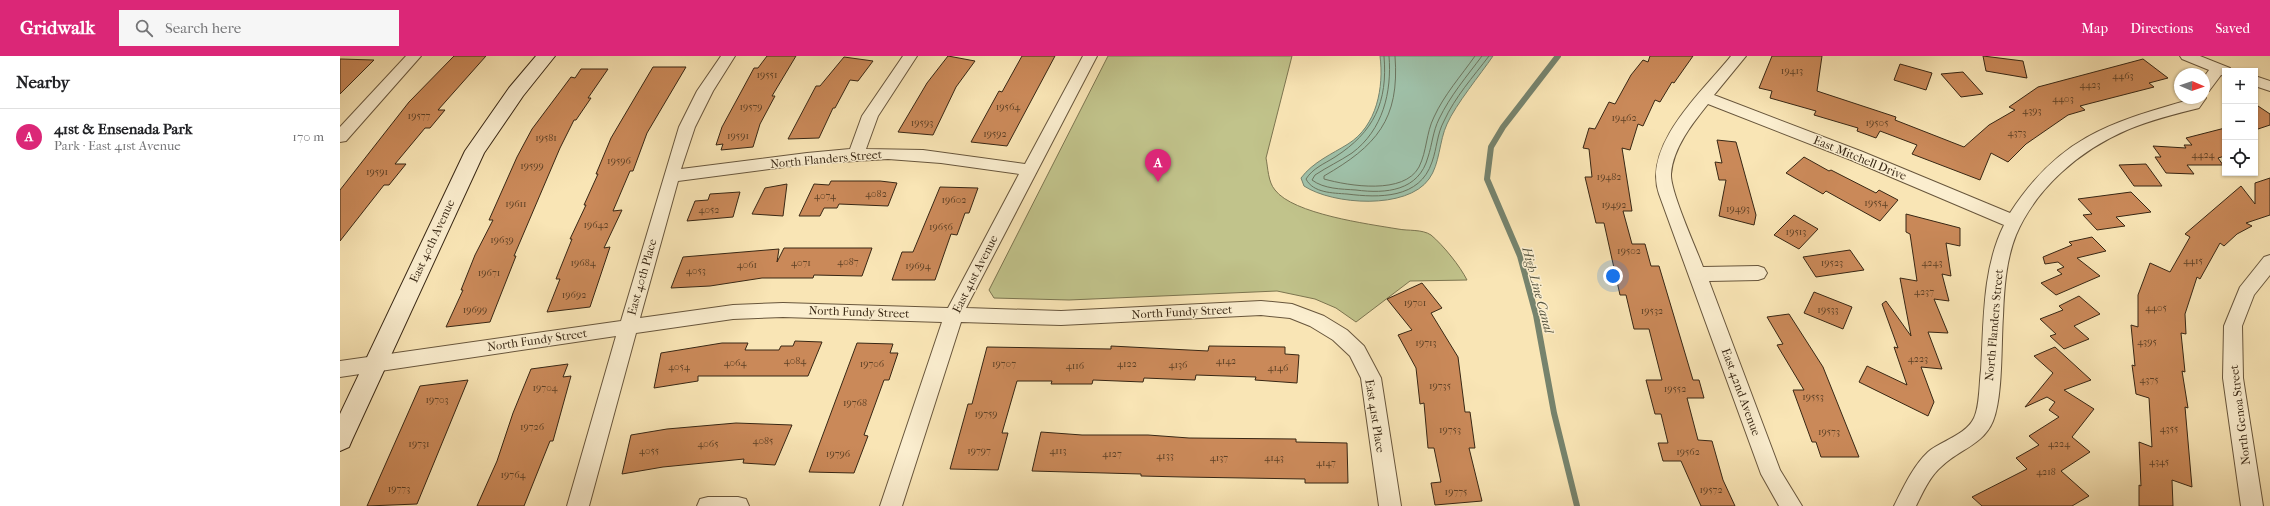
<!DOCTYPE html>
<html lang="en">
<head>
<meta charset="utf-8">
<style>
  :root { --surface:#fff; --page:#f6f6f6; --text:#202124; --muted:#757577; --line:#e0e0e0; --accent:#db2777 }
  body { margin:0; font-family:"IM FELL French Canon",serif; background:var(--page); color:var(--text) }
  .controls { position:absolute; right:12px; top:12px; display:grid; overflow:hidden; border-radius:0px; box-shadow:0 1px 3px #0004 }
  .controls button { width:36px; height:36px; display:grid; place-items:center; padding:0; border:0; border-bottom:1px solid var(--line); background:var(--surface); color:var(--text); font:20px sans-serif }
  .compass { position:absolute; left:1834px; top:12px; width:36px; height:36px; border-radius:50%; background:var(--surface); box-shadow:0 1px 3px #0004; rotate:92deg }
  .you { position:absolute; left:1273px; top:220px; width:14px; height:14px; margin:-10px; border:3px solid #fff; border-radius:50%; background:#1a73e8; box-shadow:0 0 0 6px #1a73e833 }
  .badge { display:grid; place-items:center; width:26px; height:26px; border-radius:50%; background:var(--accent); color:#fff; font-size:13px; font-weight:700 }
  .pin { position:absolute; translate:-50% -33px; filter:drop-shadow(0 1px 2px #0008) }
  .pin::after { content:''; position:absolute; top:21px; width:14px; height:12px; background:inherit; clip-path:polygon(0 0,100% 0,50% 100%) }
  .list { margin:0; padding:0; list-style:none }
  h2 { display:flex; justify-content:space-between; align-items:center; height:52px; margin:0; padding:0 16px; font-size:17px }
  h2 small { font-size:13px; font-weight:400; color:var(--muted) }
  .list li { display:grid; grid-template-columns:26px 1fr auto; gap:12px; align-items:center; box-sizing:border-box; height:56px; padding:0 16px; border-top:1px solid var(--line) }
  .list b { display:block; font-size:15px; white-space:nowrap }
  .list p { margin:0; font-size:13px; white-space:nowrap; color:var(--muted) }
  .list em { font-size:13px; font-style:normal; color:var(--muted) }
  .icon { flex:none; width:22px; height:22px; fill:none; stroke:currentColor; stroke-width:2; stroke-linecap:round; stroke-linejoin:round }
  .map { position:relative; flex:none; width:1930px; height:450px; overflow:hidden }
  header { display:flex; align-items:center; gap:24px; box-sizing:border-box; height:56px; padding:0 20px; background:var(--accent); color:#fff }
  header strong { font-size:19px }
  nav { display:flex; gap:22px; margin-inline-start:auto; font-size:14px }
  .search { width:280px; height:36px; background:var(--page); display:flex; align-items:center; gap:10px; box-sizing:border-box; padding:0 14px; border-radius:0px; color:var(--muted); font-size:15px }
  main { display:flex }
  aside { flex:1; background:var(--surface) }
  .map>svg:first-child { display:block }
  .green { fill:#c1c38b; stroke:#7c7550 }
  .water { fill:#9fc0a8; stroke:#76836d }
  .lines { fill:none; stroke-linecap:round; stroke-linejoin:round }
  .shore { stroke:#6c745e; stroke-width:1 }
  .stream { stroke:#76836d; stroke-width:6 }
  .building { fill:#ca8959; stroke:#382714 }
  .street-casing { stroke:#68563c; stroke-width:2 }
  .secondary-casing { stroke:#382714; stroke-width:2 }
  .street { fill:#fbeecf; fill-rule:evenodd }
  .secondary { fill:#fbeecf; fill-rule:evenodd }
  .labels { text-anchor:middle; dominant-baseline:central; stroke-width:3; stroke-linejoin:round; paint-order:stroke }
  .number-label { font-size:10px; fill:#5c4025 }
  .street-label { font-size:12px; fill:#382714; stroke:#fbeecf }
  .water-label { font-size:13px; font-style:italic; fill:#575540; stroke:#fbeecf }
</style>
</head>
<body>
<header>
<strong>Gridwalk</strong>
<div class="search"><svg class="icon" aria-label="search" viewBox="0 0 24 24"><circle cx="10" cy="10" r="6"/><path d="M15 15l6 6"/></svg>Search here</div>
<nav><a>Map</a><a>Directions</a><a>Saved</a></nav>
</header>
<main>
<aside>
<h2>Nearby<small></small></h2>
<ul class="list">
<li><span class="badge">A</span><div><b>41st &amp; Ensenada Park</b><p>Park · East 41st Avenue</p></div><em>170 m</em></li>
</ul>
</aside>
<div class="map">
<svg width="1930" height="450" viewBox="0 0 1930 450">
  <rect width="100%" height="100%" fill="#f9e5b5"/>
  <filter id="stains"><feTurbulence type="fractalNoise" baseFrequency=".005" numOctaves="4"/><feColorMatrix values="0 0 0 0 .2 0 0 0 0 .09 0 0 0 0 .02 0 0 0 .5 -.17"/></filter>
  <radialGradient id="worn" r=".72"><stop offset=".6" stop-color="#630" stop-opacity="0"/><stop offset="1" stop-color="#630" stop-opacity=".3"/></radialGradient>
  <path class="green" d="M768,0H952L926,102C928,112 928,126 935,134C953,158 1028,168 1058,173C1068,175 1082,173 1091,179C1103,189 1120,210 1127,224L1070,225L1016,266L996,252L975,243L937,235L729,244L654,242L649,234Z"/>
  <path class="water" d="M1040,0H1153C1140,19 1116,48 1107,68C1099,85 1100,108 1089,123C1067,154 993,149 964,130L961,122C973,106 992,98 1008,88C1037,70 1044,31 1040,0Z"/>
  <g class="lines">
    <path class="shore" d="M1044,0C1048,46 1034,76 995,101C984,108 973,112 966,123C973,137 993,137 1007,138C1039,142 1080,143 1092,106C1097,92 1097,78 1104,65C1115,41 1133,21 1149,0
      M1049,0C1052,36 1043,74 1012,97C1000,105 987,111 975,119L972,124C984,133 1001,133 1016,134C1046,138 1079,135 1088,101C1092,89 1093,75 1099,63C1110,40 1127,20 1142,0
      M1055,0C1060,64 1036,90 984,120V123C1009,130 1064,139 1079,111C1087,95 1086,77 1094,61C1104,39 1121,20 1135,0"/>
    <path class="stream" d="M1218,0L1163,71L1151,91L1147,123L1180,200L1196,259L1214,357L1237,450"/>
  </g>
  <path class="building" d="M114,0H146L98,54H105L90,72H85L55,108H66L49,129H44L0,185V134L69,46Z
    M427,0H456L432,40H435L420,68L413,91L381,94L383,88L376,89L382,71L414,12H418Z
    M608,0L635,5L616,31L593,79L558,76L587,27Z
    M682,0H715L667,90L631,86L659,35L662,36Z
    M1310,0H1353L1334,27L1332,26L1320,46L1315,44L1303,70L1298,68L1290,94L1282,92L1292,155H1283L1292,188H1305L1311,210H1319L1353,324H1359L1364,342H1347L1358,384L1372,385L1383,424L1395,450H1361L1341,405H1323L1318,387H1328L1321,358H1315L1306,324H1322L1309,273H1294L1286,239H1280L1264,167H1256L1245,121H1252L1249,93L1243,92L1249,72L1255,73L1269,46L1275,48L1291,19L1303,4L1308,6Z
    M1432,0H1482L1477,35L1556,61L1555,64L1624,91L1649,69L1675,54L1669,51L1698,31L1803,3L1828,22L1809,27L1814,31L1740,50L1745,54L1728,59L1686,88L1668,106L1651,97L1640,124L1572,98L1577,89L1540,75L1536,82L1517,75L1518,72L1474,59L1476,55L1430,42L1432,35L1419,32Z
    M1643,0L1683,5L1687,22L1646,15Z
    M504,1L533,5L518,25L510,24L495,52H493L479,82L448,83L476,30H480Z
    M0,3L34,4L0,38Z
    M1560,8L1592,17L1586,34L1554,24Z
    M313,11H346L307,77L293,115H290L273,155L282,154L264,192L270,191L250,251L207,256L220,223H216L232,183H230L246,149H244L258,118H256L271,82Z
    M241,13H268L248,42H251L236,64H234L220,92L174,200H176L150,266L106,271L123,234H121L135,199L153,164H149L177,101L192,73L231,21L235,22Z
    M1623,16L1643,38L1621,41L1601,18Z
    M1915,48L1930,58V69L1915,74Z
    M1885,72V100L1878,102L1883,109H1847L1854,118L1826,117L1815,101H1821L1813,90L1846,92L1844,89H1852L1846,82Z
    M1377,84L1396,86L1416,159L1414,169L1379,160L1386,124H1379L1375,106L1382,107Z
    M1464,101L1489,115L1491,114L1536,137L1539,134L1558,144L1540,165L1486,135L1483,138L1446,117Z
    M1806,108L1822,130H1794L1779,109Z
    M1930,122V159L1906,167L1912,170L1897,178L1884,190L1880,187L1860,223L1857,221L1845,258L1846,278L1841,277L1845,316L1842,315L1848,352L1845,351L1852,431L1832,424L1833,450H1799V429L1801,430L1799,386L1812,391L1809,342L1796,338L1792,309L1795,310L1791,269L1798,271V239L1810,207L1830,216L1850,181L1845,178L1901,130L1915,148V127Z
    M491,125H540L557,127L548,150L499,148L497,152H484L480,160H459L474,128L489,129Z
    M447,128L443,160L412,158L425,132Z
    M600,131L638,132L629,157H625L617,179L611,178L595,224H552L562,196H573Z
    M400,136L393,161L347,165L355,145L368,144L370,138Z
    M1791,136L1811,156L1776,161L1785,170L1757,174L1743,159L1752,158L1738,143Z
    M1566,158L1620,172V190L1606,187L1611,220L1602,218L1609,245L1594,243L1608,277L1588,276L1602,313L1581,311L1594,346L1588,360L1519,326L1527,310L1567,329L1554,291L1558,292L1542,248L1546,245L1571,280L1560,222L1577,225L1570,178L1566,176Z
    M1454,159L1478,173L1459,193L1434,179Z
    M1752,181L1766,195L1737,202L1760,220L1716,239L1701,227L1722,218L1717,214L1724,211L1718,206L1705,208L1703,201L1732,189L1729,186Z
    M444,192H532L522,220L474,219L473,222H422L370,230L331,232L343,201L439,193L437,206Z
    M1510,194L1524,214L1476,221L1463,201Z
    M1082,227L1102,252L1091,257L1118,301L1125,356H1130L1135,392H1129L1142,445L1095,449L1091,427L1101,426L1094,392H1088L1084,347L1080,348L1076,312L1058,279L1072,274L1047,243Z
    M1474,236L1512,251L1503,273L1464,257Z
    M1739,240L1760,258L1734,270L1749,283L1724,293L1710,280L1716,278L1700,263L1723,254L1719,250Z
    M1449,258L1483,311L1519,401H1481L1476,386H1472L1453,334H1464L1437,289L1443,288L1427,261Z
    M455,285L482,286L468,320H358V325L314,332L321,297L382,287H408L405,294H439L441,290H453Z
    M517,287L553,288L550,297H558L549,324H544L524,379L528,380L514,417L469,416Z
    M771,290L868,295L869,290L945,291V298L959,299L957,327L915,324L916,321L856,319L855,324L804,322L803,326L753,324L752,328H711L712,325H677L662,377H668L658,414L610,413L628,348H632L647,291L771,293Z
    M1715,291L1751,324L1724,334L1754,353L1732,381L1750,396L1721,415L1749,440L1732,450H1642L1632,441L1687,413L1676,402L1699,389L1689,380L1719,361L1709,354L1715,346L1707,341L1685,351L1713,317L1694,300Z
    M228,308L223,321L231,320L213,385H210L184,450H137L157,405L173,357L191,313Z
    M128,324L77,448L27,450L80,330Z
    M396,367L452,369L435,409L403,407L404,403L323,411L282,418L291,379L327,373Z
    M701,376L742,379H808L849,382L956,383V386L1007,387L1008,427H965V423L843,421L801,420V418L692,415Z"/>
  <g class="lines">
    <defs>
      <path id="street" d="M66,0H81L6,85L0,86V71Z
        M381,0H395L373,35L355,71L341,113L467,97L510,93L522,60L563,0H577L538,60L526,93L583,94L685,108L743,0H757L626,252L721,255L921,245L952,248L984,260L1007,274L1024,290L1041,322L1061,450H1039L1021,322L1010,300L993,284L970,270L950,262L921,259L721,269L621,266L562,450H540L602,266L443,261L393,263L296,277L249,450H227L276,280L0,321V305L281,265L339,71L357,35ZM548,103L601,107L679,118L608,252L443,247L393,249L300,262L338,125L467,108Z
        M1391,0H1406L1374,39L1523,96L1670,157C1718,83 1767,67 1849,44L1850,42H1864V39L1866,42L1859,52C1835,58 1810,64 1787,74C1740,94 1696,132 1676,179C1666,204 1664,233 1663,260C1661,287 1663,341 1653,365C1643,389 1620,393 1602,410C1590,420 1583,436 1576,450H1554C1563,432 1573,410 1588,396C1601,385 1626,379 1634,362C1640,349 1639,329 1641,314C1644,266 1642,213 1664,169L1511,104L1368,48C1352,68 1333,92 1331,118C1330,135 1356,192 1363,211L1418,210L1424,212L1427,217L1424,222L1418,224L1369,225L1440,414L1462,450H1439L1421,418L1319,138C1302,89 1363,35 1391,0Z
        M1840,0H1860L1890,12L1892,15H1885V20L1881,19L1869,35L1864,37V21L1869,14L1842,3Z
        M1915,20L1930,25V35L1915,30Z
        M1930,199V219L1914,239L1902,270L1903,322L1923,450H1901L1883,322L1884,270L1900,231L1924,201Z
        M368,441H398L406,443L409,450H357L360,443Z"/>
      <path id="secondary" d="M196,0H215L183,40L144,97L12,384L9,391L0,395V358L125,95L169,32Z"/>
    </defs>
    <use href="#street" class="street-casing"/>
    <use href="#secondary" class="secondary-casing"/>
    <use href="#street" class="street"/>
    <use href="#secondary" class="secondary"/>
  </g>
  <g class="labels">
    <g class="number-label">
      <text x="1452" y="15">19413</text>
      <text x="427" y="19">19551</text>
      <text x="1783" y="20">4463</text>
      <text x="1750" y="29">4423</text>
      <text x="1723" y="43">4403</text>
      <text x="411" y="51">19579</text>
      <text x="668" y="51">19564</text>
      <text x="1692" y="55">4393</text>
      <text x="79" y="60">19577</text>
      <text x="1284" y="62">19462</text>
      <text x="582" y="67">19593</text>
      <text x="1537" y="67">19505</text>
      <text x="1677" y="77">4373</text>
      <text x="655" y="78">19592</text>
      <text x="398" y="80">19591</text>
      <text x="206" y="82">19581</text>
      <text x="1863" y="99">4424</text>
      <text x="279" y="105">19596</text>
      <text x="192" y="110">19599</text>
      <text x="37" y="116">19591</text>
      <text x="1269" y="121">19482</text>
      <text x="536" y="138">4082</text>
      <text x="485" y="140">4074</text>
      <text x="614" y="144">19602</text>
      <text x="1536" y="147">19554</text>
      <text x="176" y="148">19611</text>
      <text x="1274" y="149">19492</text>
      <text x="1398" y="153">19493</text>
      <text x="369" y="154">4052</text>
      <text x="256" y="169">19642</text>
      <text x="601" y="171">19656</text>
      <text x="1456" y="176">19513</text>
      <text x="162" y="184">19639</text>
      <text x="1289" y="195">19502</text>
      <text x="1853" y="205">4415</text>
      <text x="508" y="206">4087</text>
      <text x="243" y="207">19684</text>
      <text x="461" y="207">4071</text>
      <text x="1492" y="207">19523</text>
      <text x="1592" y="207">4243</text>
      <text x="407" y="209">4061</text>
      <text x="578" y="210">19694</text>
      <text x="356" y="215">4053</text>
      <text x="149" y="217">19671</text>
      <text x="1584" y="236">4237</text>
      <text x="234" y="239">19692</text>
      <text x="1075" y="247">19701</text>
      <text x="1816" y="252">4405</text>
      <text x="135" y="254">19699</text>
      <text x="1488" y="254">19533</text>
      <text x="1312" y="255">19532</text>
      <text x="1807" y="286">4395</text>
      <text x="1086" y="287">19713</text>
      <text x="1578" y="303">4223</text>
      <text x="455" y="305">4084</text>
      <text x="886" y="305">4142</text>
      <text x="395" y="307">4064</text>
      <text x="532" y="308">19706</text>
      <text x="664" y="308">19707</text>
      <text x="787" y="308">4122</text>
      <text x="838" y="309">4136</text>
      <text x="735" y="310">4116</text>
      <text x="339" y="311">4054</text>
      <text x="938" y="312">4146</text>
      <text x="1809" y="324">4375</text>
      <text x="1100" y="330">19735</text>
      <text x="205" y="332">19704</text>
      <text x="1335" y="333">19552</text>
      <text x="1473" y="341">19553</text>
      <text x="97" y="344">19703</text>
      <text x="515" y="347">19768</text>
      <text x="646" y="358">19759</text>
      <text x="192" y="371">19726</text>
      <text x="1829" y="373">4355</text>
      <text x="1110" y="374">19753</text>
      <text x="1489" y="376">19573</text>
      <text x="423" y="385">4085</text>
      <text x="79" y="388">19731</text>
      <text x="368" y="388">4065</text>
      <text x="1719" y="388">4224</text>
      <text x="309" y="395">4055</text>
      <text x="639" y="395">19797</text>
      <text x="718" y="395">4113</text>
      <text x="1348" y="396">19562</text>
      <text x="498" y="398">19796</text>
      <text x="772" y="398">4127</text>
      <text x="825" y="400">4133</text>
      <text x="879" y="402">4137</text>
      <text x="934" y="402">4143</text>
      <text x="1819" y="406">4345</text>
      <text x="986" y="407">4147</text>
      <text x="1706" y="416">4218</text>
      <text x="173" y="419">19764</text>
      <text x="59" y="433">19773</text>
      <text x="1371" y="434">19572</text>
      <text x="1116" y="436">19775</text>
    </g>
    <g class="street-label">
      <text transform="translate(1520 102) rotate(22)">East Mitchell Drive</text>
      <text transform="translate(486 103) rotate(-5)">North Flanders Street</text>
      <text transform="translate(92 185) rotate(-65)">East 40th Avenue</text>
      <text transform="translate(635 218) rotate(-63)">East 41st Avenue</text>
      <text transform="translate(302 221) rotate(-74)">East 40th Place</text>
      <text transform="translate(519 256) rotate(2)">North Fundy Street</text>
      <text transform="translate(842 256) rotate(-3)">North Fundy Street</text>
      <text transform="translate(1654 269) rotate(-85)">North Flanders Street</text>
      <text transform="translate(197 284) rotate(-8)">North Fundy Street</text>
      <text transform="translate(1401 336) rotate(70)">East 42nd Avenue</text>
      <text transform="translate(1900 359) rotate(-97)">North Genoa Street</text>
      <text transform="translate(1035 360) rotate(81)">East 41st Place</text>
    </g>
    <g class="water-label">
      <text transform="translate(1198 234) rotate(75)">High Line Canal</text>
    </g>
  </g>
  <rect width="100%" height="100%" filter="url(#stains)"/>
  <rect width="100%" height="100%" fill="url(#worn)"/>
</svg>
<div class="controls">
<button>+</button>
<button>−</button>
<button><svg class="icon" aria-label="locate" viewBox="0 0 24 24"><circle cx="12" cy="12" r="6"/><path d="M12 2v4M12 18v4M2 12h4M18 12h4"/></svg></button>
</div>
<svg class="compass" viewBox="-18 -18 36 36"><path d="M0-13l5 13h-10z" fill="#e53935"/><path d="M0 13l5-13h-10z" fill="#757577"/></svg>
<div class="you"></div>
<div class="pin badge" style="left:818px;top:126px">A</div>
</div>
</main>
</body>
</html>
